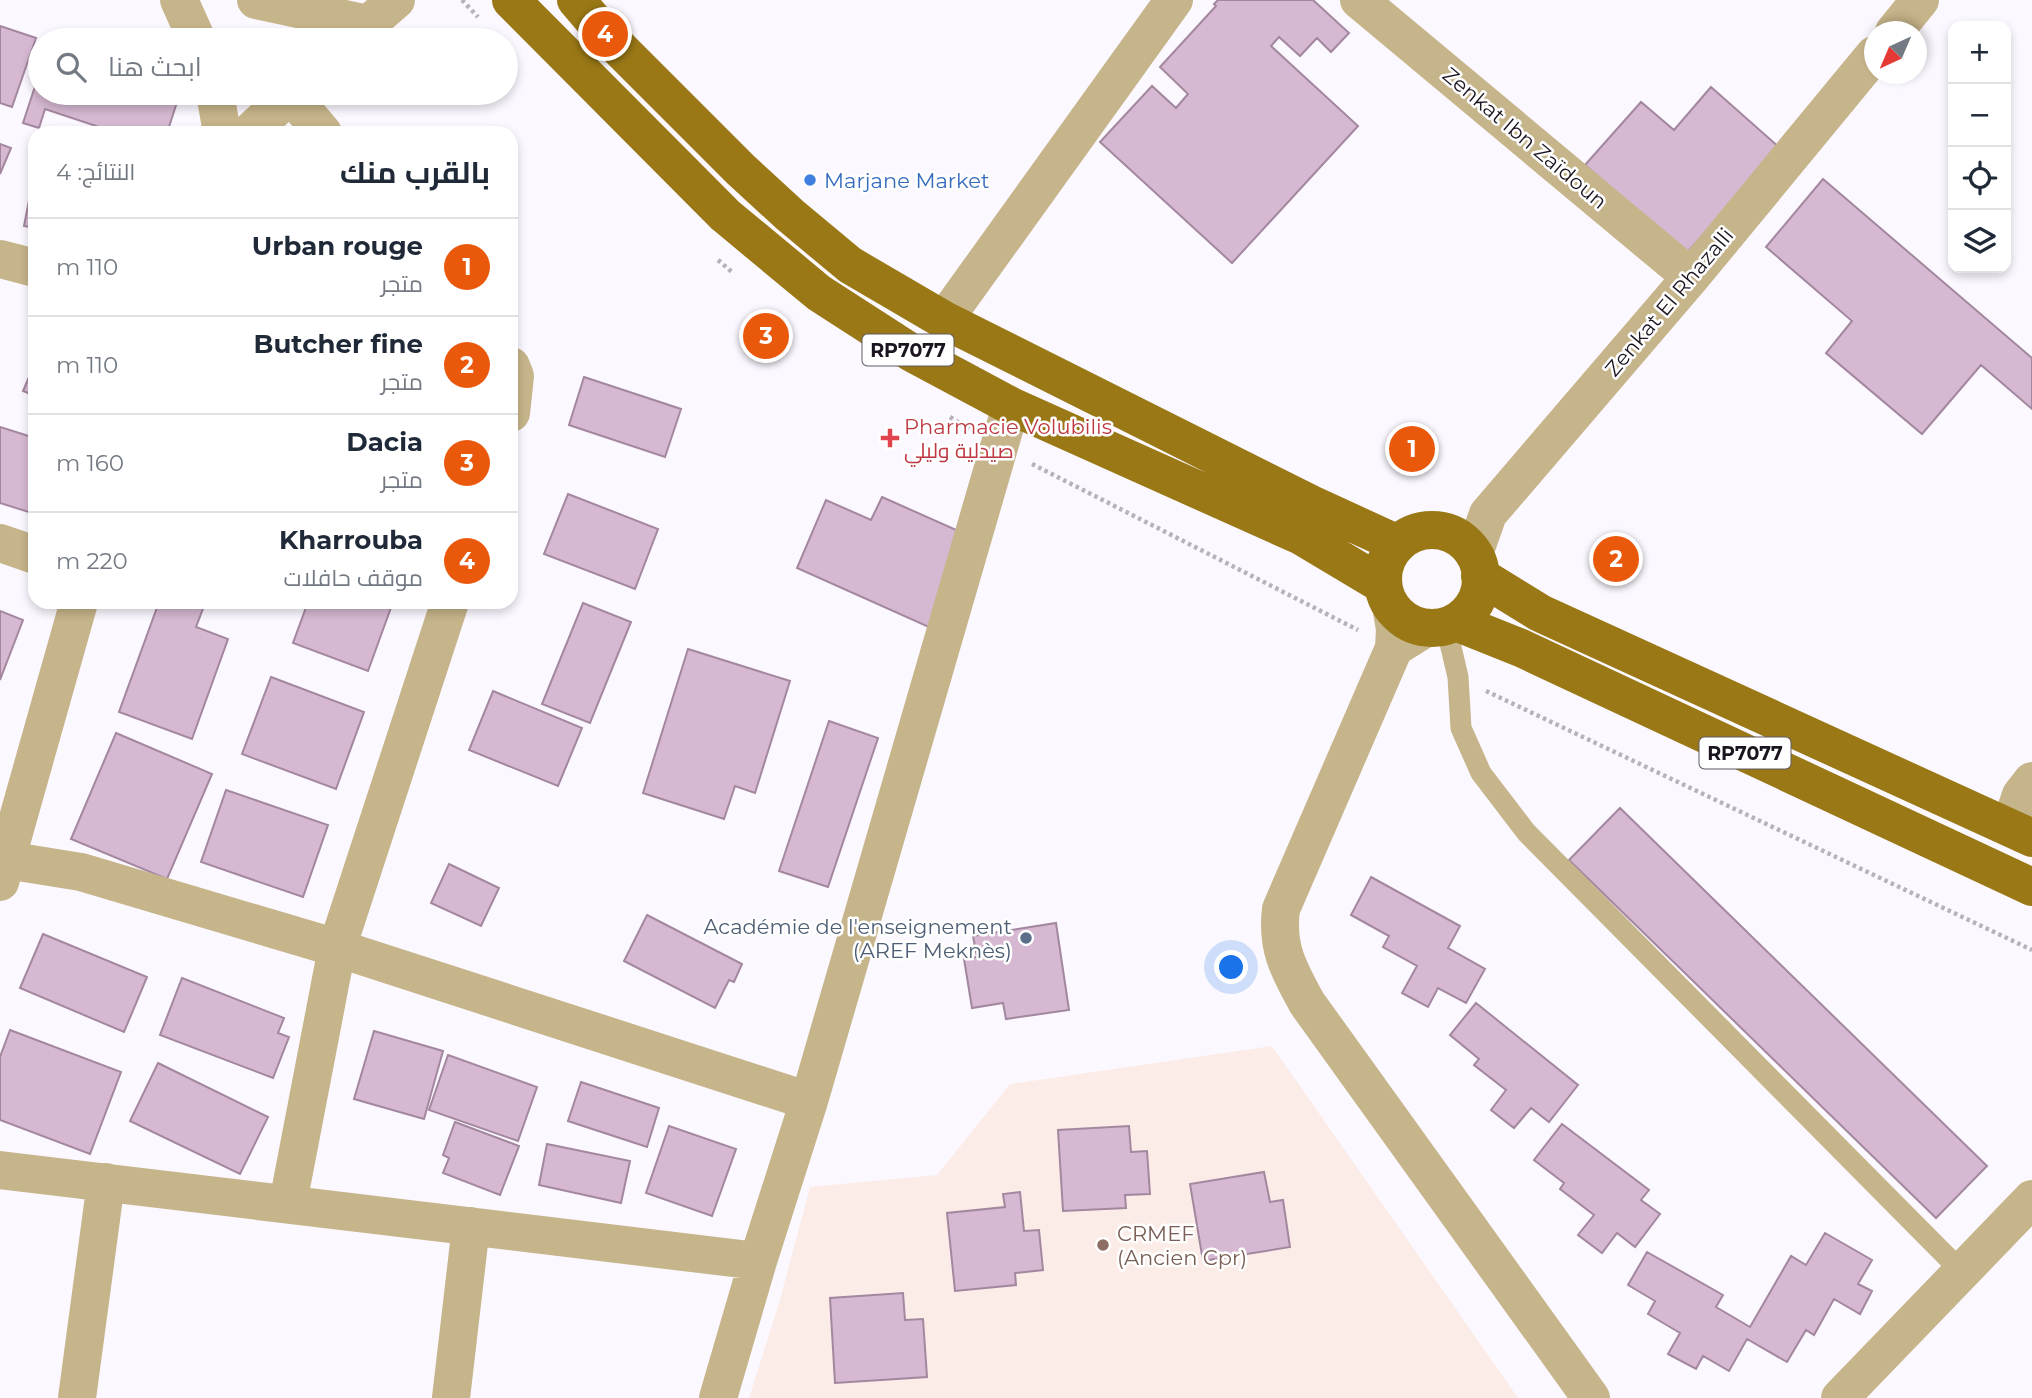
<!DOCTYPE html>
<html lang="ar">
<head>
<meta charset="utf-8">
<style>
  :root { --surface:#fff; --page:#f2f2f3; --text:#1f2937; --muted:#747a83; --line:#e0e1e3; --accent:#ea580c }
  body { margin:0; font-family:Montserrat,Cairo,sans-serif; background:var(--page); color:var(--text); direction:rtl }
  .controls { position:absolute; right:21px; top:21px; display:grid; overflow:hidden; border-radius:14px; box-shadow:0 4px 10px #0003 }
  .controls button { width:63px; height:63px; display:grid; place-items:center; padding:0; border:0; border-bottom:2px solid var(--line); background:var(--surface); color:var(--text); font:35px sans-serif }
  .compass { position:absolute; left:1864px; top:21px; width:63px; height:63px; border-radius:50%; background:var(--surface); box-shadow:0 4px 10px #0003; rotate:224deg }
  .you { position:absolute; left:1232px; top:968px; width:24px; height:24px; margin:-18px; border:5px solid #fff; border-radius:50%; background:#1a73e8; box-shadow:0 0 0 10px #1a73e833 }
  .badge { display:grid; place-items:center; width:46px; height:46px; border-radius:50%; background:var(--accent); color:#fff; font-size:23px; font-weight:700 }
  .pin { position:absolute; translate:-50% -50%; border:4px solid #fff; box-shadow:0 2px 7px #0006 }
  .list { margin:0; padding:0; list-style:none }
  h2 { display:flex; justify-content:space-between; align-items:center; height:91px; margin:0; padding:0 28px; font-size:30px }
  h2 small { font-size:23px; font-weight:400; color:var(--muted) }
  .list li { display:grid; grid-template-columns:46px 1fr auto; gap:21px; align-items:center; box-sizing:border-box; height:98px; padding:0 28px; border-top:2px solid var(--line) }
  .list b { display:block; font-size:26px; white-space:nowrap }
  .list p { margin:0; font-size:23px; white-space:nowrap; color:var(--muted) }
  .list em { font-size:23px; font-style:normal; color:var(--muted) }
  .icon { flex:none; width:38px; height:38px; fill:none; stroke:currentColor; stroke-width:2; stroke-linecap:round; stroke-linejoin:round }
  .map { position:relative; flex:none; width:2032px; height:1398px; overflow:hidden; direction:ltr }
  .search { position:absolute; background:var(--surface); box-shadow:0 4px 10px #0003; left:28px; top:28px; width:490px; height:77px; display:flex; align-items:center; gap:18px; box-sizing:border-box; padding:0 24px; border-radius:38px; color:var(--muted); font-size:26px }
  .panel { position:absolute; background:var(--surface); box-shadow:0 4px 10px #0003; left:28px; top:126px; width:490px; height:483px; border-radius:21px; direction:rtl }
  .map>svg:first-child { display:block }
  .education { fill:#fbece7 }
  .building { fill:#d6b8d2; stroke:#a3879f; stroke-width:2 }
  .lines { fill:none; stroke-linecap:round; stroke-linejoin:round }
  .path { stroke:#b7b2ba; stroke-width:4.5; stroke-dasharray:3.5 3.5; stroke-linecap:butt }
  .lane { stroke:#c6b48a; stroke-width:21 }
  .street { stroke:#c6b48a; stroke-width:38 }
  .primary { stroke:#997815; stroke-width:38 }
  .shop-dot { fill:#3f7fe0; stroke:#fff; stroke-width:2.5 }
  .health-dot { fill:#e0444e; stroke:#fff; stroke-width:2.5 }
  .service-dot { fill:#5c6f8a; stroke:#fff; stroke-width:2.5 }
  .education-dot { fill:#8d6e63; stroke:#fff; stroke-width:2.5 }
  .labels { text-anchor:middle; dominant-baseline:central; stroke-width:5; stroke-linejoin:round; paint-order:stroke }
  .shield { fill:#fff; stroke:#605b63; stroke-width:2 }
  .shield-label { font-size:19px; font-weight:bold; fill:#1c1520 }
  .street-label { font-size:21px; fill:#1c1520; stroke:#fff }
  .shop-label { font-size:21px; fill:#366cbe; stroke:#fff; text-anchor:start }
  .health-label { font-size:21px; fill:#be3a42; stroke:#fff; text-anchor:start }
  .service-label { font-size:21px; fill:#4e5e75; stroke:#fff; text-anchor:end }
  .education-label { font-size:21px; fill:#785e54; stroke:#fff; text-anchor:start }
</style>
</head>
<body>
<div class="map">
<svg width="2032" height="1398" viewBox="0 0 2032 1398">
  <rect width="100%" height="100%" fill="#fcf8ff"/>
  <path class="education" d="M1272,1046L1518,1398H749L779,1303L810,1187L937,1175L1010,1084Z"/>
  <path class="building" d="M1218,0H1313L1349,33L1331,52L1317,38L1300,56L1279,37L1271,46L1358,126L1232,263L1100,142L1152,86L1176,108L1188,94L1160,67L1216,6L1214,4Z
    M0,26L36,38L12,107L0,103Z
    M40,71V93H180L167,133H117L45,109L39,128L23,123Z
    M1711,87L1780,148L1686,254L1585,165L1641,102L1674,130Z
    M0,144L11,148L0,174Z
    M35,170V228L24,226Z
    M1823,179L2032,358V409L1981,365L1922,434L1826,353L1852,321L1766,247Z
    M35,363V396L23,391Z
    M584,377L681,409L665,457L569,425Z
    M0,427L35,438V514L0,503Z
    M568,494L658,529L635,589L544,554Z
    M882,497L972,537L931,628L797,568L826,500L871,520Z
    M159,602H192L204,606L196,627L228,639L192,739L119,712Z
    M308,602H393L368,671L293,643Z
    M583,603L631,622L590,723L542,704Z
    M0,611L23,620L0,680Z
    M688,649L790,681L755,793L735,786L724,819L643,793Z
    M271,677L364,712L336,789L242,754Z
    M493,691L582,728L558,786L469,750Z
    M829,721L878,738L828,887L779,871Z
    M116,733L212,774L167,879L71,839Z
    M226,790L328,825L303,897L201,862Z
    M1620,808L1987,1166L1936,1218L1569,860Z
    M449,864L499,888L481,926L431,903Z
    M1371,877L1460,926L1448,948L1485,969L1466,1003L1438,988L1428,1007L1402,993L1417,966L1383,947L1389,936L1351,915Z
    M647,915L742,964L734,982L729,980L715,1008L624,961Z
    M1056,923L1069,1010L1006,1019L1003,1003L972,1008L964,959L977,957L973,936Z
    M43,934L147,977L124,1032L20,988Z
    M182,978L284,1018L278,1033L289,1037L273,1078L160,1035Z
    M1476,1003L1578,1085L1549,1122L1531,1108L1514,1128L1491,1110L1506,1090L1474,1065L1479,1059L1450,1035Z
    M10,1030L121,1072L90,1154L0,1120V1057Z
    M374,1031L443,1051L424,1119L354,1099Z
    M448,1055L537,1087L518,1141L429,1110Z
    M158,1063L268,1117L240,1174L130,1121Z
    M581,1082L659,1108L647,1147L568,1121Z
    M455,1122L519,1146L500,1195L443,1173L449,1158L443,1155Z
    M1562,1124L1649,1190L1641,1200L1660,1214L1635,1247L1617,1233L1602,1253L1578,1235L1594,1215L1560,1189L1564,1183L1534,1160Z
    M669,1126L736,1149L712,1216L646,1193Z
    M1129,1126L1131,1152L1147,1151L1150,1194L1125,1195L1126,1208L1063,1211L1058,1130Z
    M547,1144L630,1161L621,1203L539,1185Z
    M1264,1172L1270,1202L1283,1200L1290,1247L1203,1261L1190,1184Z
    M1020,1192L1024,1231L1039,1230L1043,1270L1015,1273L1016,1285L955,1291L947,1213L1005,1207L1003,1194Z
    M1825,1233L1872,1260L1858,1284L1872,1291L1860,1314L1834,1299L1814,1335L1806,1330L1787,1362L1747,1339L1729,1371L1703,1356L1696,1369L1668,1354L1680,1333L1648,1314L1655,1301L1628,1285L1647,1252L1723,1295L1716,1307L1750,1327L1791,1256L1806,1265Z
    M903,1293L905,1320L923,1319L927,1377L835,1383L830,1298Z"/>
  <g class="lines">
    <path class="path" d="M462,0L478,17
      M718,260L733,273
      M950,417L969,429
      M1032,464L1358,630
      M1486,691L2032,950"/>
    <path class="lane" d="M1446,626L1458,677L1461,728L1481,773L1526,832L1963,1273"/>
    <path class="street" d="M179,0L197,40
      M256,0L368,24
      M1359,0L1691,277
      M1894,32L1920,0
      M350,40L396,0
      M215,93L222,133
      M290,94L323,133
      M249,133L292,93
      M0,259L35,268
      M944,320L1174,0
      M511,366L515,376L511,413
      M0,543L35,555
      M1474,554L1488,514L1691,277L1874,55
      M1391,606L1395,629L1394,648L1426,628
      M1394,648L1281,909C1276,948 1289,970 1307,1003L1591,1398
      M2010,827L2021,795L2032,781
      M0,859L81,872L337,948L809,1101
      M0,882L79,602
      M0,1170L758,1261
      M288,1203L337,948L450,602
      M77,1398L106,1182
      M451,1398L471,1226
      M718,1398L758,1261L809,1101L1011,406
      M1840,1398L2032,1199"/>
    <path class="primary" d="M511,0L725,215L819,293L912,353L1011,406L1301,536L1383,585
      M576,0L605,34L741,170L790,215L850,265L944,320L1311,504L1398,544
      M1383 579a49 49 0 1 1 98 0a49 49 0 1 1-98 0Z
      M1480,576L1540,613L2032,838
      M1456,622L1521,648L2032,887"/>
  </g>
  <circle class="shop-dot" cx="810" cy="180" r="7"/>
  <path class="health-dot" d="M886.5 427.5h7v7h7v7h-7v7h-7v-7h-7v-7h7z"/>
  <circle class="service-dot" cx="1026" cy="938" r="7"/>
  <circle class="education-dot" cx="1103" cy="1245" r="7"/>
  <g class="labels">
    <g class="shield">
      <rect x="862.5" y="334.5" width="91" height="31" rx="5"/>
      <rect x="1699.5" y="737.5" width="91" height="31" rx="5"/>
    </g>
    <g class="shield-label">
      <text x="908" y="350">RP7077</text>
      <text x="1745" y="753">RP7077</text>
    </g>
    <g class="street-label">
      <text transform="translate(1525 138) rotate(40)">Zenkat Ibn Zaïdoun</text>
      <text transform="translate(1669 302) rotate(-50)">Zenkat El Rhazalli</text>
    </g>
    <g class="shop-label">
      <text x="824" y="180">Marjane Market</text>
    </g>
    <g class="health-label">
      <text x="904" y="426">Pharmacie Volubilis<tspan x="904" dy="24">صيدلية وليلي</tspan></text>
    </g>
    <g class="service-label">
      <text x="1012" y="926">Académie de l'enseignement<tspan x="1012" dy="24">(AREF Meknès)</tspan></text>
    </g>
    <g class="education-label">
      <text x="1117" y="1233">CRMEF<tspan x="1117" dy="24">(Ancien Cpr)</tspan></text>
    </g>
  </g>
</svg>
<div class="controls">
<button>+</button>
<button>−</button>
<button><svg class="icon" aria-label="locate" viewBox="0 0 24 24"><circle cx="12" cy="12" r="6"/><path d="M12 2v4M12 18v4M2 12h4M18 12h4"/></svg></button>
<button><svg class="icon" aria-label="layers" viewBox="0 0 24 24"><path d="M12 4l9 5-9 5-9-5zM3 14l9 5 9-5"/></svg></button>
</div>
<svg class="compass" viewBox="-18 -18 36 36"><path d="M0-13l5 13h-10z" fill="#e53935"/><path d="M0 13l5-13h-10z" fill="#747a83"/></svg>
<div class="you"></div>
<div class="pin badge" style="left:1412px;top:449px">1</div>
<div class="pin badge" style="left:1616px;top:559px">2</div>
<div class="pin badge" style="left:766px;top:336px">3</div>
<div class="pin badge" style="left:605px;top:34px">4</div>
<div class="search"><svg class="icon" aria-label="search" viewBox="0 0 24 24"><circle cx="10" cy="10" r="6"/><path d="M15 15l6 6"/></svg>ابحث هنا</div>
<section class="panel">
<h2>بالقرب منك<small>النتائج: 4</small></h2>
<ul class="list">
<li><span class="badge">1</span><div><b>Urban rouge</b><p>متجر</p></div><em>110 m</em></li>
<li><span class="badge">2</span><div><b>Butcher fine</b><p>متجر</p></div><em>110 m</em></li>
<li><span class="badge">3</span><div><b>Dacia</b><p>متجر</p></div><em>160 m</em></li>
<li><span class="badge">4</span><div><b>Kharrouba</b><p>موقف حافلات</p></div><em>220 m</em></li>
</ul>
</section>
</div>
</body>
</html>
